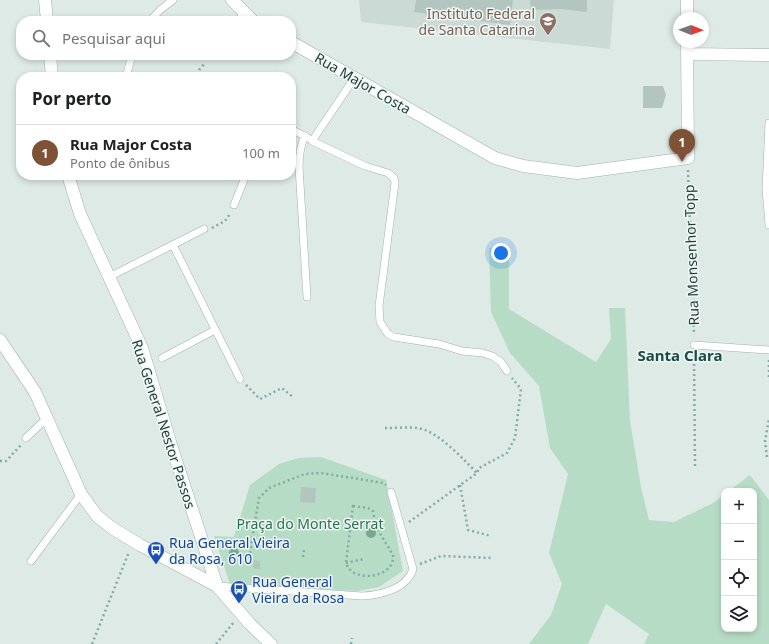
<!DOCTYPE html>
<html lang="pt">
<head>
<meta charset="utf-8">
<style>
  :root { --surface:#fff; --page:#f2f2f2; --text:#202124; --muted:#757577; --line:#e0e0e0; --accent:#7f5238 }
  body { margin:0; font-family:"Noto Sans",sans-serif; background:var(--page); color:var(--text) }
  .controls { position:absolute; right:12px; bottom:12px; display:grid; overflow:hidden; border-radius:8px; box-shadow:0 2px 6px #0003 }
  .controls button { width:36px; height:36px; display:grid; place-items:center; padding:0; border:0; border-bottom:1px solid var(--line); background:var(--surface); color:var(--text); font:20px sans-serif }
  .compass { position:absolute; left:673px; top:12px; width:36px; height:36px; border-radius:50%; background:var(--surface); box-shadow:0 2px 6px #0003; rotate:91deg }
  .you { position:absolute; left:501px; top:253px; width:14px; height:14px; margin:-10px; border:3px solid #fff; border-radius:50%; background:#1a73e8; box-shadow:0 0 0 6px #1a73e833 }
  .badge { display:grid; place-items:center; width:26px; height:26px; border-radius:50%; background:var(--accent); color:#fff; font-size:13px; font-weight:700 }
  .pin { position:absolute; translate:-50% -33px; filter:drop-shadow(0 1px 2px #0008) }
  .pin::after { content:''; position:absolute; top:21px; width:14px; height:12px; background:inherit; clip-path:polygon(0 0,100% 0,50% 100%) }
  .list { margin:0; padding:0; list-style:none }
  h2 { display:flex; justify-content:space-between; align-items:center; height:52px; margin:0; padding:0 16px; font-size:17px }
  h2 small { font-size:13px; font-weight:400; color:var(--muted) }
  .list li { display:grid; grid-template-columns:26px 1fr auto; gap:12px; align-items:center; box-sizing:border-box; height:56px; padding:0 16px; border-top:1px solid var(--line) }
  .list b { display:block; font-size:15px; white-space:nowrap }
  .list p { margin:0; font-size:13px; white-space:nowrap; color:var(--muted) }
  .list em { font-size:13px; font-style:normal; color:var(--muted) }
  .icon { flex:none; width:22px; height:22px; fill:none; stroke:currentColor; stroke-width:2; stroke-linecap:round; stroke-linejoin:round }
  .map { position:relative; flex:none; width:769px; height:644px; overflow:hidden }
  .search { position:absolute; background:var(--surface); box-shadow:0 2px 6px #0003; left:16px; top:16px; width:280px; height:44px; display:flex; align-items:center; gap:10px; box-sizing:border-box; padding:0 14px; border-radius:16px; color:var(--muted); font-size:15px }
  .panel { position:absolute; background:var(--surface); box-shadow:0 2px 6px #0003; left:16px; top:72px; width:280px; height:108px; border-radius:16px }
  .map>svg:first-child { display:block }
  .built { fill:#ccdad5 }
  .green { fill:#b6dcc5 }
  .building { fill:#b3c5bf }
  .lines { fill:none; stroke-linecap:round; stroke-linejoin:round }
  .lane-casing { stroke:#a1b2ae; stroke-width:8 }
  .street-casing { stroke:#a1b2ae; stroke-width:13 }
  .path { stroke:#7eaea5; stroke-width:2.5; stroke-dasharray:2 3; stroke-linecap:butt }
  .lane { stroke:#fff; stroke-width:7 }
  .street { stroke:#fff; stroke-width:12 }
  .tree { fill:#7aa792 }
  .labels { text-anchor:middle; dominant-baseline:central; stroke-width:3; stroke-linejoin:round; paint-order:stroke }
  .education-label { font-size:14px; fill:#785e54; stroke:#eef7f3; text-anchor:end }
  .street-label { font-size:14px; fill:#1f3a36; stroke:#eef7f3 }
  .park-label { font-size:14px; fill:#29714e; stroke:#eef7f3 }
  .transit-label { font-size:14px; fill:#164399; stroke:#eef7f3; text-anchor:start }
  .neighbourhood-label { font-size:15px; font-weight:bold; fill:#1b4c46; stroke:#eef7f3 }
</style>
</head>
<body>
<div class="map">
<svg width="769" height="644" viewBox="0 0 769 644">
  <rect width="100%" height="100%" fill="#deeae6"/>
  <path class="built" d="M359,0H614L610,49L361,22Z"/>
  <path class="green" d="M509,246V309L596,362L611,339L609,308H625L630,421L641,487L649,520L674,522L713,503L724,495V629H754V491H729L750,475L769,500V644H644L649,634L606,604L588,644H529L551,615L562,584L549,553L568,474L550,448L539,386L510,353L491,312L489,248Z
    M321,457L386,480L403,571L379,587L357,591L230,584L214,536L234,537L250,485L279,464L299,458Z"/>
  <path class="building" d="M416,0H513L510,25L414,12Z
    M530,0H587V12L560,9L531,10Z
    M643,86H663L666,95L662,108H643Z
    M301,487L316,488L315,503L300,502Z
    M254,560L260,561V569L253,568Z"/>
  <g class="lines">
    <defs>
      <path id="lane" d="M150,21L160,10L173,0
        M238,21L244,13
        M210,56L211,55
        M126,77L132,55
        M355,77L312,141L365,166L388,173L394,178L395,183L379,306L380,322L388,334L394,337L439,344L462,351L483,353L492,356L501,362L507,371
        M769,123L766,189L769,225
        M291,129L308,138
        M305,136C300,146 299,156 299,167L307,297
        M234,205L246,175
        M173,245L240,379
        M109,277L204,229
        M694,345L769,350
        M162,358L215,330
        M26,438L47,418
        M31,561L81,494
        M217,586L362,596C381,595 407,589 413,569L391,492"/>
      <path id="street" d="M45,0L47,21
        M232,0L253,21
        M687,18V0
        M291,42L495,158L523,166L577,173L688,158L687,42
        M687,54L769,55
        M50,55L52,77
        M68,175L80,214L142,348L171,445L217,586
        M0,340L35,392L81,494L97,516L112,528L140,545L217,586L250,624L271,644"/>
    </defs>
    <use href="#lane" class="lane-casing"/>
    <use href="#street" class="street-casing"/>
    <path class="path" d="M199,70L205,63
      M688,170L694,335
      M212,228L225,221L230,214
      M694,354L695,468
      M769,360V378
      M246,385L260,399L282,388L294,398
      M385,428C395,428 406,427 417,428C437,430 463,459 477,473
      M767,457L765,441L769,419
      M0,461H6L21,445
      M460,485L468,530L491,536
      M353,506L368,508L373,511L376,527L393,555C396,578 352,584 346,563Z
      M409,522L477,473L479,468L507,453L515,438L521,389L512,378
      M303,557L304,549
      M249,558L259,498L269,488L305,474L321,473L384,483L386,485
      M346,563L364,559
      M420,564L441,556L492,558
      M92,644L129,552
      M216,644L234,622
      M351,644L352,638"/>
    <use href="#lane" class="lane"/>
    <use href="#street" class="street"/>
  </g>
  <g class="tree">
    <circle cx="371" cy="533" r="5"/>
    <circle cx="234" cy="553" r="5"/>
  </g>
  <defs>
    <symbol id="university-pin" viewBox="-11 -11 22 30"><path d="M0 17L-7.5 6A9.5 9.5 0 1 1 7.5 6Z" fill="#8d6e63" stroke="#eef7f3"/><path d="M0-5L7-2L0 1L-7-2ZM-4 1L0 2.5L4 1V4Q0 6-4 4Z" fill="#fff"/></symbol>
    <symbol id="bus-pin" viewBox="-11 -11 22 30"><path d="M0 17L-7.5 6A9.5 9.5 0 1 1 7.5 6Z" fill="#1a4fb4" stroke="#eef7f3"/><path d="M-5-6H5V4H4V6H2V4H-2V6H-4V4H-5ZM-3.5-4V0h7V-4ZM-3.5 1.2v1.5H-2V1.2ZM2 1.2v1.5H3.5V1.2Z" fill="#fff"/></symbol>
  </defs>
  <g fill-rule="evenodd">
    <use href="#university-pin" x="538" y="11" width="20" height="27"/>
    <use href="#bus-pin" x="146" y="540" width="20" height="27"/>
    <use href="#bus-pin" x="229" y="579" width="20" height="27"/>
  </g>
  <g class="labels">
    <g class="education-label">
      <text x="535" y="13">Instituto Federal<tspan x="535" dy="16">de Santa Catarina</tspan></text>
    </g>
    <g class="street-label">
      <text transform="translate(363 83) rotate(30)">Rua Major Costa</text>
      <text transform="translate(691 255) rotate(-92)">Rua Monsenhor Topp</text>
      <text transform="translate(164 424) rotate(72)">Rua General Nestor Passos</text>
    </g>
    <g class="park-label">
      <text x="310" y="523">Praça do Monte Serrat</text>
    </g>
    <g class="transit-label">
      <text x="169" y="542">Rua General Vieira<tspan x="169" dy="16">da Rosa, 610</tspan></text>
      <text x="252" y="581">Rua General<tspan x="252" dy="16">Vieira da Rosa</tspan></text>
    </g>
    <g class="neighbourhood-label">
      <text x="680" y="355">Santa Clara</text>
    </g>
  </g>
</svg>
<div class="controls">
<button>+</button>
<button>−</button>
<button><svg class="icon" aria-label="locate" viewBox="0 0 24 24"><circle cx="12" cy="12" r="6"/><path d="M12 2v4M12 18v4M2 12h4M18 12h4"/></svg></button>
<button><svg class="icon" aria-label="layers" viewBox="0 0 24 24"><path d="M12 4l9 5-9 5-9-5zM3 14l9 5 9-5"/></svg></button>
</div>
<svg class="compass" viewBox="-18 -18 36 36"><path d="M0-13l5 13h-10z" fill="#e53935"/><path d="M0 13l5-13h-10z" fill="#757577"/></svg>
<div class="you"></div>
<div class="pin badge" style="left:682px;top:162px">1</div>
<div class="search"><svg class="icon" aria-label="search" viewBox="0 0 24 24"><circle cx="10" cy="10" r="6"/><path d="M15 15l6 6"/></svg>Pesquisar aqui</div>
<section class="panel">
<h2>Por perto<small></small></h2>
<ul class="list">
<li><span class="badge">1</span><div><b>Rua Major Costa</b><p>Ponto de ônibus</p></div><em>100 m</em></li>
</ul>
</section>
</div>
</body>
</html>
